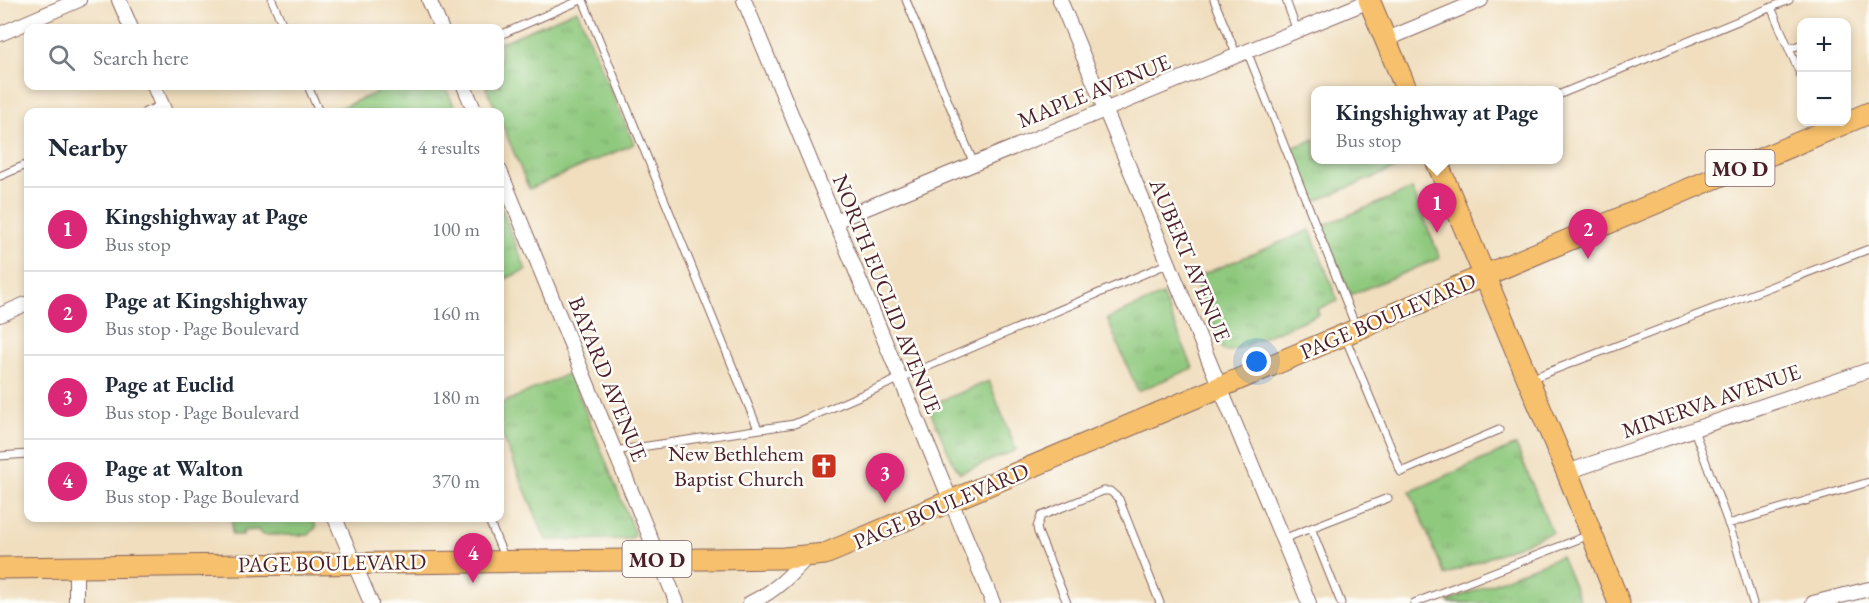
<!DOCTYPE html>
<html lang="en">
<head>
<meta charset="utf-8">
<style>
  :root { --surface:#fff; --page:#f2f2f3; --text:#1f2937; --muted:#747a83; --line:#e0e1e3; --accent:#db2777 }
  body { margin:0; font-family:"EB Garamond",serif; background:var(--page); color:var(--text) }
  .controls { position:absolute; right:18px; top:18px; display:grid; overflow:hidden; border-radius:12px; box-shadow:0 3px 9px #0003 }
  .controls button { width:54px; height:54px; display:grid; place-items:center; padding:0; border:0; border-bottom:2px solid var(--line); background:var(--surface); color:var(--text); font:30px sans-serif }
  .you { position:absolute; left:1257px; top:362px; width:21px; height:21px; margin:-15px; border:4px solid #fff; border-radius:50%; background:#1a73e8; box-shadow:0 0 0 9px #1a73e833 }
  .badge { display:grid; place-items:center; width:39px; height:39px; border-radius:50%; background:var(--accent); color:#fff; font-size:20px; font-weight:700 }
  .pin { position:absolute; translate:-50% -50px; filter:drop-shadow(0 2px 3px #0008) }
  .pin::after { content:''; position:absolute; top:32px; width:21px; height:18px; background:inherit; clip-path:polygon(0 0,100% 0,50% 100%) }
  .popup { position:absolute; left:1311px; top:86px; width:252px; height:78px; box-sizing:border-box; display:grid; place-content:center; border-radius:12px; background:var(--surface); filter:drop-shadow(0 2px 4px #0005); font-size:20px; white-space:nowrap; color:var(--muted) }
  .popup b { font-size:22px; color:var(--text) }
  .popup::after { content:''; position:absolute; left:50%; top:100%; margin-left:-12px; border:12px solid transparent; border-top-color:var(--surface) }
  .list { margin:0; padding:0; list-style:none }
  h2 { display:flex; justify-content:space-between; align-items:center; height:78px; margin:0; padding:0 24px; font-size:26px }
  h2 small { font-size:20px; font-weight:400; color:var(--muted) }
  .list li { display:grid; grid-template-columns:39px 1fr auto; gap:18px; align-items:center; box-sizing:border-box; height:84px; padding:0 24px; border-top:2px solid var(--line) }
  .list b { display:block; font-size:22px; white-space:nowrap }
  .list p { margin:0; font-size:20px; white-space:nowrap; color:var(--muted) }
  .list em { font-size:20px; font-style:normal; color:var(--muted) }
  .icon { flex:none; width:33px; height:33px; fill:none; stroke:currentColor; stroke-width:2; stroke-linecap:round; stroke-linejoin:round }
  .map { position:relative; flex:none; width:1869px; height:603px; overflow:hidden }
  .search { position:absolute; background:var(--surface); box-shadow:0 3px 9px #0003; left:24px; top:24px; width:480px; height:66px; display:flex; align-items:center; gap:15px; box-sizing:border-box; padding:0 21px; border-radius:12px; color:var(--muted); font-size:22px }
  .panel { position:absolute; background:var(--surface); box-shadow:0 3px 9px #0003; left:24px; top:108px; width:480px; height:414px; border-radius:12px }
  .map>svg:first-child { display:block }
  .grass { fill:url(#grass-tufts); stroke:#6c7454; stroke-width:1.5 }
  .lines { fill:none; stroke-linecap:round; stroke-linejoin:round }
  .service-casing { stroke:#84625e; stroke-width:9 }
  .minor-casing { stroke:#84625e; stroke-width:16 }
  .primary-casing { stroke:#84625e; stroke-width:23 }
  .service { stroke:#fff; stroke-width:7 }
  .minor { stroke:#fff; stroke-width:14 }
  .primary { stroke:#f7c06c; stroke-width:21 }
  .labels { text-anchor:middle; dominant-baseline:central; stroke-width:5; stroke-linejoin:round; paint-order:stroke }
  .shield { fill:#fdfcf7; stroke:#806168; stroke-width:1.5 }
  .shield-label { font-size:21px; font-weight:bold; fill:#4a1f2b }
  .street-label { font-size:22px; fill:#4a1f2b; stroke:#fdfcf7 }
  .poi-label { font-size:22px; fill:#4a1f2b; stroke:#fdfcf7; text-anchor:end }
</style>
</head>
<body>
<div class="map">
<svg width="1869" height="603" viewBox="0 0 1869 603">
  <defs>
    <pattern id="grass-tufts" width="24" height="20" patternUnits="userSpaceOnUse" patternTransform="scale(1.5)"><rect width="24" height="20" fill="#8fc97e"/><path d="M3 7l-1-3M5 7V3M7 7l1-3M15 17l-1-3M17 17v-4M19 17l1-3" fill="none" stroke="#7dac6d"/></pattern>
  </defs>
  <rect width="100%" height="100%" fill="#fdfcf7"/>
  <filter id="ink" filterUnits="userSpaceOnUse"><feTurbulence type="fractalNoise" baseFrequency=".0167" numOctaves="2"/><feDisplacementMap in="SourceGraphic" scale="12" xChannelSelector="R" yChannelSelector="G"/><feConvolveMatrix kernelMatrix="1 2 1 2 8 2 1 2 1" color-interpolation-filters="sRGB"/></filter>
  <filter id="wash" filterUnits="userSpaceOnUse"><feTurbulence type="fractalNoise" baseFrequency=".008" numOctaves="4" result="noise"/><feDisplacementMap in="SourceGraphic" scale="24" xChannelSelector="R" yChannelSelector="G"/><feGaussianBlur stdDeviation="1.35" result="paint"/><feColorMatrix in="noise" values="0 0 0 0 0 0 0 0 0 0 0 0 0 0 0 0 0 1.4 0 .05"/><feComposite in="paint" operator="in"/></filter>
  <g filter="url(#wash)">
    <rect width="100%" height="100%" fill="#f0debe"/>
    <path class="grass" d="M577,10L634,144L529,189L500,119V112H497L485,86H500V43Z
      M392,86H445L457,112H330Z
      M1315,139L1316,160H1401L1404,165L1313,202L1292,148Z
      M1412,189L1440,258L1350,295L1322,226Z
      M500,205L526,270L500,281Z
      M1310,230L1338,301L1317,309L1319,314L1229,352L1223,350L1194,278Z
      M1162,295L1193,368L1138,391L1107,319Z
      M570,373L633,529L634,536L628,539L546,540L500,430V404Z
      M989,381L1016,450L960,473L953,463L928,406Z
      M1516,445L1552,532L1445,575L1410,492Z
      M232,518H312L316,527L309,535H262L258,530L243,531V535H232Z
      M1561,556L1581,603H1449L1448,601L1454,599Z"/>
  </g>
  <g filter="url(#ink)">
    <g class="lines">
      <defs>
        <path id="service" d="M272,0L284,28
          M583,0L758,429
          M906,0L974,164
          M1214,0L1237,56
          M1286,0L1297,31
          M1771,7L1789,49
          M500,35L581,0
          M1802,44L1789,49L1802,78
          M1247,51L1356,327
          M308,86L319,112
          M1558,95L1789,0
          M145,112L162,105
          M0,176L28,164
          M1345,337L1401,472L1499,430
          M1530,379L1869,249
          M1694,430L1735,542L1753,603
          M614,451L794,424L1169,263
          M0,456L28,454
          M488,518L505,559
          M1728,524L1869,482
          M1311,528L1388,498
          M1283,539L1311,528L1341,603
          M1067,603L1038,532L1037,527L1041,516L1103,491H1110L1119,499L1160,603
          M1414,603L1589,535"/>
        <path id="minor" d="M119,0L131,28
          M429,0L441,28
          M744,0L993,603
          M1060,0L1309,603
          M0,34L79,0
          M1385,40L1481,0
          M154,86L165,112
          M464,86L475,112
          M500,171L677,603
          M835,221L1369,1
          M0,315L28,303
          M1567,472L1869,370
          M335,518L371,603
          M76,567V603
          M750,603C774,592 790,576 807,557
          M1813,603L1869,589"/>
        <path id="primary" d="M1369,0L1407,91
          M1436,160L1567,472L1619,603
          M0,568L784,558L825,554L1869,113"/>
      </defs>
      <use href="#service" class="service-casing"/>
      <use href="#minor" class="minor-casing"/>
      <use href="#primary" class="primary-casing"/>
      <use href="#service" class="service"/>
      <use href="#minor" class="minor"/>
      <use href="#primary" class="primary"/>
    </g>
  </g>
  <defs>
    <symbol id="church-square" viewBox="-11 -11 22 22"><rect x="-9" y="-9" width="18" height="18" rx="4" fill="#c8321e" stroke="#fdfcf7"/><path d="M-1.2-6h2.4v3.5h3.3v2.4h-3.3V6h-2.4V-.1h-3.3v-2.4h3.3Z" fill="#fff"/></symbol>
  </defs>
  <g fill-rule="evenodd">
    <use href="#church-square" x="809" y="451" width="30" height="30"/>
  </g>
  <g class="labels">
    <g class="shield">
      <rect x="1705.5" y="150" width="69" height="36" rx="4.5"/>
      <rect x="622.5" y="541" width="69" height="36" rx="4.5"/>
    </g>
    <g class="shield-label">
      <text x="1740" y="168">MO D</text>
      <text x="657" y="559">MO D</text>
    </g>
    <g class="street-label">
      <text transform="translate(1094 91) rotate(-22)">MAPLE AVENUE</text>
      <text transform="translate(1190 260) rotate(67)">AUBERT AVENUE</text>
      <text transform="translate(887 294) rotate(68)">NORTH EUCLID AVENUE</text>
      <text transform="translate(1388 316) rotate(-23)">PAGE BOULEVARD</text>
      <text transform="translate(608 379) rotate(68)">BAYARD AVENUE</text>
      <text transform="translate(1711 401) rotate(-19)">MINERVA AVENUE</text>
      <text transform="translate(941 506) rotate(-23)">PAGE BOULEVARD</text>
      <text transform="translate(332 563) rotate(-1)">PAGE BOULEVARD</text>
    </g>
    <g class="poi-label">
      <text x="804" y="453">New Bethlehem<tspan x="804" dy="25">Baptist Church</tspan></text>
    </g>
  </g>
</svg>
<div class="controls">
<button>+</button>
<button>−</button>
</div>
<div class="you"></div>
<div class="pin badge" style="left:1437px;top:233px">1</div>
<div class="popup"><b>Kingshighway at Page</b>Bus stop</div>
<div class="pin badge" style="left:1588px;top:259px">2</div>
<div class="pin badge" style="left:885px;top:503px">3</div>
<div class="pin badge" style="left:473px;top:583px">4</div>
<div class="search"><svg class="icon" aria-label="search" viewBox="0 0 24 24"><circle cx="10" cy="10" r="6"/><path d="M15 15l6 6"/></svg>Search here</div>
<section class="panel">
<h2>Nearby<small>4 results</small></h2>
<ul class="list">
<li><span class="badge">1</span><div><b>Kingshighway at Page</b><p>Bus stop</p></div><em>100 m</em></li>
<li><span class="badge">2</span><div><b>Page at Kingshighway</b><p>Bus stop · Page Boulevard</p></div><em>160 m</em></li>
<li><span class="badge">3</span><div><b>Page at Euclid</b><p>Bus stop · Page Boulevard</p></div><em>180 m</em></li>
<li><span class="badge">4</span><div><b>Page at Walton</b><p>Bus stop · Page Boulevard</p></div><em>370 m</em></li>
</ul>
</section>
</div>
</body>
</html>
